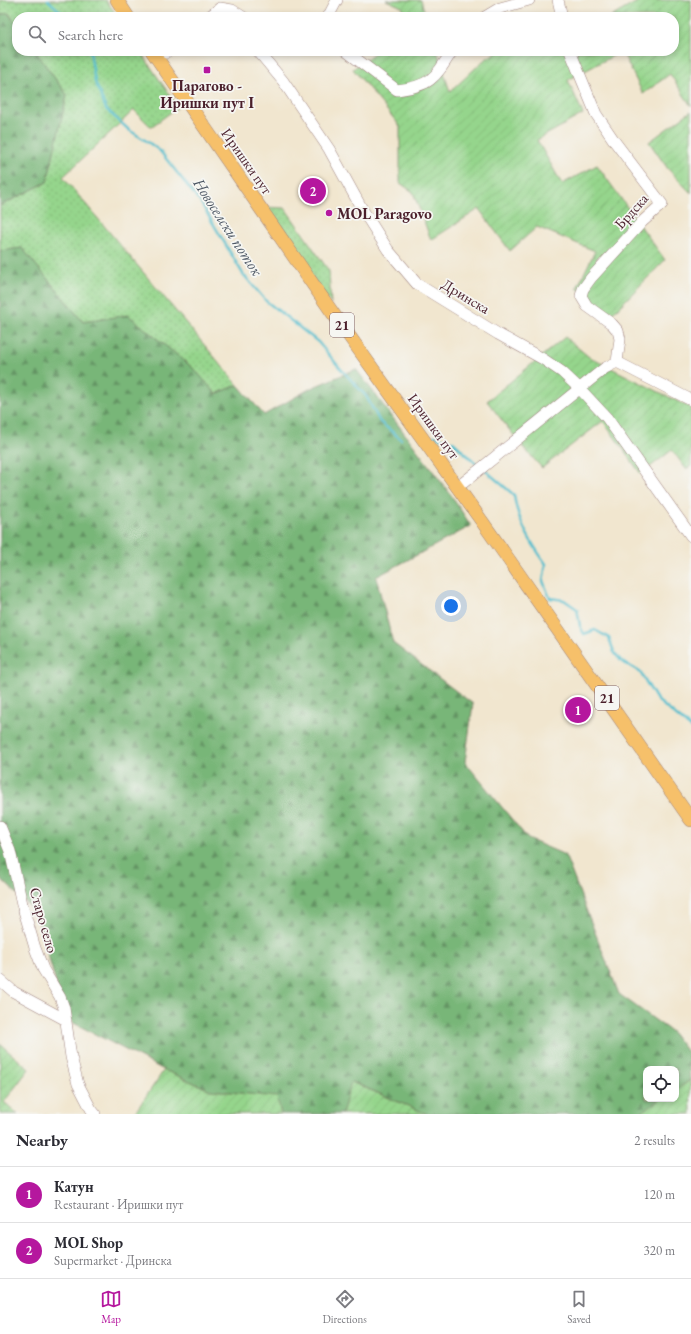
<!DOCTYPE html>
<html lang="en">
<head>
<meta charset="utf-8">
<style>
  :root { --surface:#fff; --page:#f2f2f3; --text:#2b2b33; --muted:#7c7c81; --line:#e1e1e2; --accent:#b5179e }
  body { margin:0; font-family:"EB Garamond",serif; background:var(--page); color:var(--text) }
  .controls { position:absolute; right:12px; bottom:12px; display:grid; overflow:hidden; border-radius:8px; box-shadow:0 2px 6px #0003 }
  .controls button { width:36px; height:36px; display:grid; place-items:center; padding:0; border:0; border-bottom:1px solid var(--line); background:var(--surface); color:var(--text); font:20px sans-serif }
  .you { position:absolute; left:451px; top:606px; width:14px; height:14px; margin:-10px; border:3px solid #fff; border-radius:50%; background:#1a73e8; box-shadow:0 0 0 6px #1a73e833 }
  .badge { display:grid; place-items:center; width:26px; height:26px; border-radius:50%; background:var(--accent); color:#fff; font-size:13px; font-weight:700 }
  .pin { position:absolute; translate:-50% -50%; border:2px solid #fff; box-shadow:0 1px 4px #0006 }
  .list { margin:0; padding:0; list-style:none }
  h2 { display:flex; justify-content:space-between; align-items:center; height:52px; margin:0; padding:0 16px; font-size:17px }
  h2 small { font-size:13px; font-weight:400; color:var(--muted) }
  .list li { display:grid; grid-template-columns:26px 1fr auto; gap:12px; align-items:center; box-sizing:border-box; height:56px; padding:0 16px; border-top:1px solid var(--line) }
  .list b { display:block; font-size:15px; white-space:nowrap }
  .list p { margin:0; font-size:13px; white-space:nowrap; color:var(--muted) }
  .list em { font-size:13px; font-style:normal; color:var(--muted) }
  .icon { flex:none; width:22px; height:22px; fill:none; stroke:currentColor; stroke-width:2; stroke-linecap:round; stroke-linejoin:round }
  .map { position:relative; flex:none; width:691px; height:1114px; overflow:hidden }
  .search { position:absolute; background:var(--surface); box-shadow:0 2px 6px #0003; left:12px; right:12px; top:12px; height:44px; display:flex; align-items:center; gap:10px; box-sizing:border-box; padding:0 14px; border-radius:16px; color:var(--muted); font-size:15px }
  .sheet { height:164px; background:var(--surface) }
  nav { display:flex; justify-content:space-around; align-items:center; box-sizing:border-box; height:56px; border-top:1px solid var(--line); background:var(--surface); font-size:11px; color:var(--muted) }
  nav a { display:grid; justify-items:center; gap:2px }
  nav .on { color:var(--accent) }
  .map>svg:first-child { display:block }
  .grass { fill:url(#grass-dots); stroke:#707a5c }
  .forest { fill:url(#forest-firs); stroke:#616a52 }
  .garden { fill:url(#garden-furrows); stroke:#707a5c }
  .lines { fill:none; stroke-linecap:round; stroke-linejoin:round }
  .stream { stroke:#53bece; stroke-width:2.5 }
  .minor-casing { stroke:#9e827d; stroke-width:12 }
  .major-casing { stroke:#9e827d; stroke-width:14 }
  .minor { stroke:#fff; stroke-width:11 }
  .major { stroke:#f6c06b; stroke-width:13 }
  .poi-dot { fill:#b5179e; stroke:#f6f6f2; stroke-width:1.5 }
  .labels { text-anchor:middle; dominant-baseline:central; stroke-width:3.5; stroke-linejoin:round; paint-order:stroke }
  .shield { fill:#f6f6f2; stroke:#7e6067; stroke-width:1 }
  .shield-label { font-size:14px; font-weight:bold; fill:#4a1f2b }
  .poi-label { font-size:15px; font-weight:bold; fill:#4a1f2b; stroke:#f6f6f2 }
  .street-label { font-size:15px; fill:#4a1f2b; stroke:#f6f6f2 }
  .water-label { font-size:16px; font-style:italic; fill:#4d5764; stroke:#f6f6f2 }
</style>
</head>
<body>
<div class="map">
<svg width="691" height="1114" viewBox="0 0 691 1114">
  <defs>
    <pattern id="grass-dots" width="8" height="8" patternUnits="userSpaceOnUse"><rect width="8" height="8" fill="#95d58c"/><path d="M2 2h.1M6 6h.1" fill="none" stroke="#82b679" stroke-width="1.8" stroke-linecap="round"/></pattern>
    <pattern id="forest-firs" width="22" height="20" patternUnits="userSpaceOnUse"><rect width="22" height="20" fill="#78b678"/><path d="M5 1l3.5 6h-7zM16 11l3.5 6h-7z" fill="#649363"/></pattern>
    <pattern id="garden-furrows" width="10" height="10" patternUnits="userSpaceOnUse"><rect width="10" height="10" fill="#95d58c"/><path d="M-1 1l2-2M0 10L10 0M9 11l2-2" fill="none" stroke="#82b679"/></pattern>
  </defs>
  <rect width="100%" height="100%" fill="#f6f6f2"/>
  <filter id="ink" filterUnits="userSpaceOnUse"><feTurbulence type="fractalNoise" baseFrequency=".025" numOctaves="2"/><feDisplacementMap in="SourceGraphic" scale="8" xChannelSelector="R" yChannelSelector="G"/><feConvolveMatrix kernelMatrix="1 2 1 2 8 2 1 2 1" color-interpolation-filters="sRGB"/></filter>
  <filter id="wash" filterUnits="userSpaceOnUse"><feTurbulence type="fractalNoise" baseFrequency=".012" numOctaves="4" result="noise"/><feDisplacementMap in="SourceGraphic" scale="16" xChannelSelector="R" yChannelSelector="G"/><feGaussianBlur stdDeviation="0.9" result="paint"/><feColorMatrix in="noise" values="0 0 0 0 0 0 0 0 0 0 0 0 0 0 0 0 0 1.4 0 .05"/><feComposite in="paint" operator="in"/></filter>
  <g filter="url(#wash)">
    <rect width="100%" height="100%" fill="#f1e6cf"/>
    <path class="grass" d="M0,0H106L118,17H17V25L9,13L0,15Z
      M35,51H140L178,107L151,127L134,110L63,177L238,385L216,394L194,369L128,315L83,322L22,248L0,251V206L47,182L67,95Z
      M264,207L285,208L329,271L331,304Z"/>
    <path class="forest" d="M8,13L17,25V51H35L67,95L47,182L0,206V15Z
      M22,248L83,322L128,315L194,369L216,394L238,385L264,415L311,388L356,369L451,495L471,526L376,577L393,643L473,704L465,762L528,839L565,855L619,994L672,1032L688,1053L690,1080L676,1090V1069H646V1099H661L638,1114H427L352,1082L342,1114H281L276,1097L210,1090L164,1070L66,1019L36,912L0,878V251Z"/>
    <path class="garden" d="M386,0H421L426,17H407L402,7Z
      M640,0H691V106L670,74L643,94L622,51L568,80L583,114L537,140L562,184L597,165L665,260L611,315L577,288L595,251L537,227L510,251L479,209L431,240L413,192L400,183V126L353,69L377,51H437L450,92L483,61L498,51H674V17H611Z
      M691,111V193L668,169L649,142Z
      M565,337L589,357L691,408V466L686,469L672,450L641,474L603,421L542,468L522,446L487,401Z
      M0,1044L29,1069L4,1102L18,1114H0Z
      M164,1070L210,1090L277,1097L281,1114H134Z
      M690,1080L691,1114H638L661,1099H676V1090Z
      M351,1082L427,1114H342Z"/>
    <g class="lines">
      <path class="stream" d="M48,0L66,17
        M90,51L95,82L106,109L129,130L148,142L160,151L201,203L243,274L266,301L318,342L340,368L366,396L380,422L401,439
        M434,436L453,442L479,466
        M485,470L514,495C517,520 531,543 546,564L543,581L550,598L564,600L577,609L580,626L584,634L595,630L609,638L614,652L621,661L640,672L657,700L691,728"/>
    </g>
  </g>
  <g filter="url(#ink)">
    <g class="lines">
      <defs>
        <path id="minor" d="M558,0L562,17
          M209,17L220,8L232,10L243,17
          M328,17L337,0
          M485,17L500,8L529,0
          M258,51L283,81L329,149L362,209L388,250L417,284L498,334L543,359L562,372L580,389L607,418L691,536
          M346,51L397,90C431,86 435,78 452,51
          M570,51L596,114L615,142L662,204L642,222L591,278L583,289L581,296L587,306L612,324L618,331L620,339L617,362
          M157,58L168,51
          M617,362L691,400
          M458,487L605,368L617,362
          M0,826L10,851L22,904L35,948L43,969L60,997L64,1008L71,1057L78,1084L91,1109L95,1114
          M0,980L14,992L66,1020"/>
        <path id="major" d="M117,0L128,17
          M152,51L332,312L481,520L691,820"/>
      </defs>
      <use href="#minor" class="minor-casing"/>
      <use href="#major" class="major-casing"/>
      <use href="#minor" class="minor"/>
      <use href="#major" class="major"/>
    </g>
  </g>
  <g class="poi-dot">
    <rect x="203" y="66" width="8" height="8" rx="2"/>
    <circle cx="329" cy="213" r="4"/>
  </g>
  <g class="labels">
    <g class="shield">
      <rect x="330" y="313" width="24" height="24" rx="3"/>
      <rect x="595" y="686" width="24" height="24" rx="3"/>
    </g>
    <g class="shield-label">
      <text x="342" y="325">21</text>
      <text x="607" y="698">21</text>
    </g>
    <g class="poi-label">
      <text x="207" y="85">Парагово -<tspan x="207" dy="17">Иришки пут I</tspan></text>
      <text x="337" y="213" text-anchor="start">MOL Paragovo</text>
    </g>
    <g class="street-label">
      <text transform="translate(247 161) rotate(55)">Иришки пут</text>
      <text transform="translate(631 211) rotate(-48)">Брдска</text>
      <text transform="translate(466 296) rotate(31)">Дринска</text>
      <text transform="translate(434 426) rotate(54)">Иришки пут</text>
      <text transform="translate(44 920) rotate(74)">Старо село</text>
    </g>
    <g class="water-label">
      <text transform="translate(228 227) rotate(57)">Новоселски поток</text>
    </g>
  </g>
</svg>
<div class="controls">
<button><svg class="icon" aria-label="locate" viewBox="0 0 24 24"><circle cx="12" cy="12" r="6"/><path d="M12 2v4M12 18v4M2 12h4M18 12h4"/></svg></button>
</div>
<div class="you"></div>
<div class="pin badge" style="left:578px;top:710px">1</div>
<div class="pin badge" style="left:313px;top:191px">2</div>
<div class="search"><svg class="icon" aria-label="search" viewBox="0 0 24 24"><circle cx="10" cy="10" r="6"/><path d="M15 15l6 6"/></svg>Search here</div>
</div>
<section class="sheet">
<h2>Nearby<small>2 results</small></h2>
<ul class="list">
<li><span class="badge">1</span><div><b>Катун</b><p>Restaurant · Иришки пут</p></div><em>120 m</em></li>
<li><span class="badge">2</span><div><b>MOL Shop</b><p>Supermarket · Дринска</p></div><em>320 m</em></li>
</ul>
</section>
<nav>
<a class="on"><svg class="icon" aria-label="map" viewBox="0 0 24 24"><path d="M3 6l6-2 6 2 6-2v14l-6 2-6-2-6 2zM9 4v14M15 6v14"/></svg>Map</a>
<a><svg class="icon" aria-label="directions" viewBox="0 0 24 24"><path d="M12 3l9 9-9 9-9-9zM9 14v-3h6M13 9l2 2-2 2"/></svg>Directions</a>
<a><svg class="icon" aria-label="saved" viewBox="0 0 24 24"><path d="M7 4h10v16l-5-4-5 4z"/></svg>Saved</a>
</nav>
</body>
</html>
